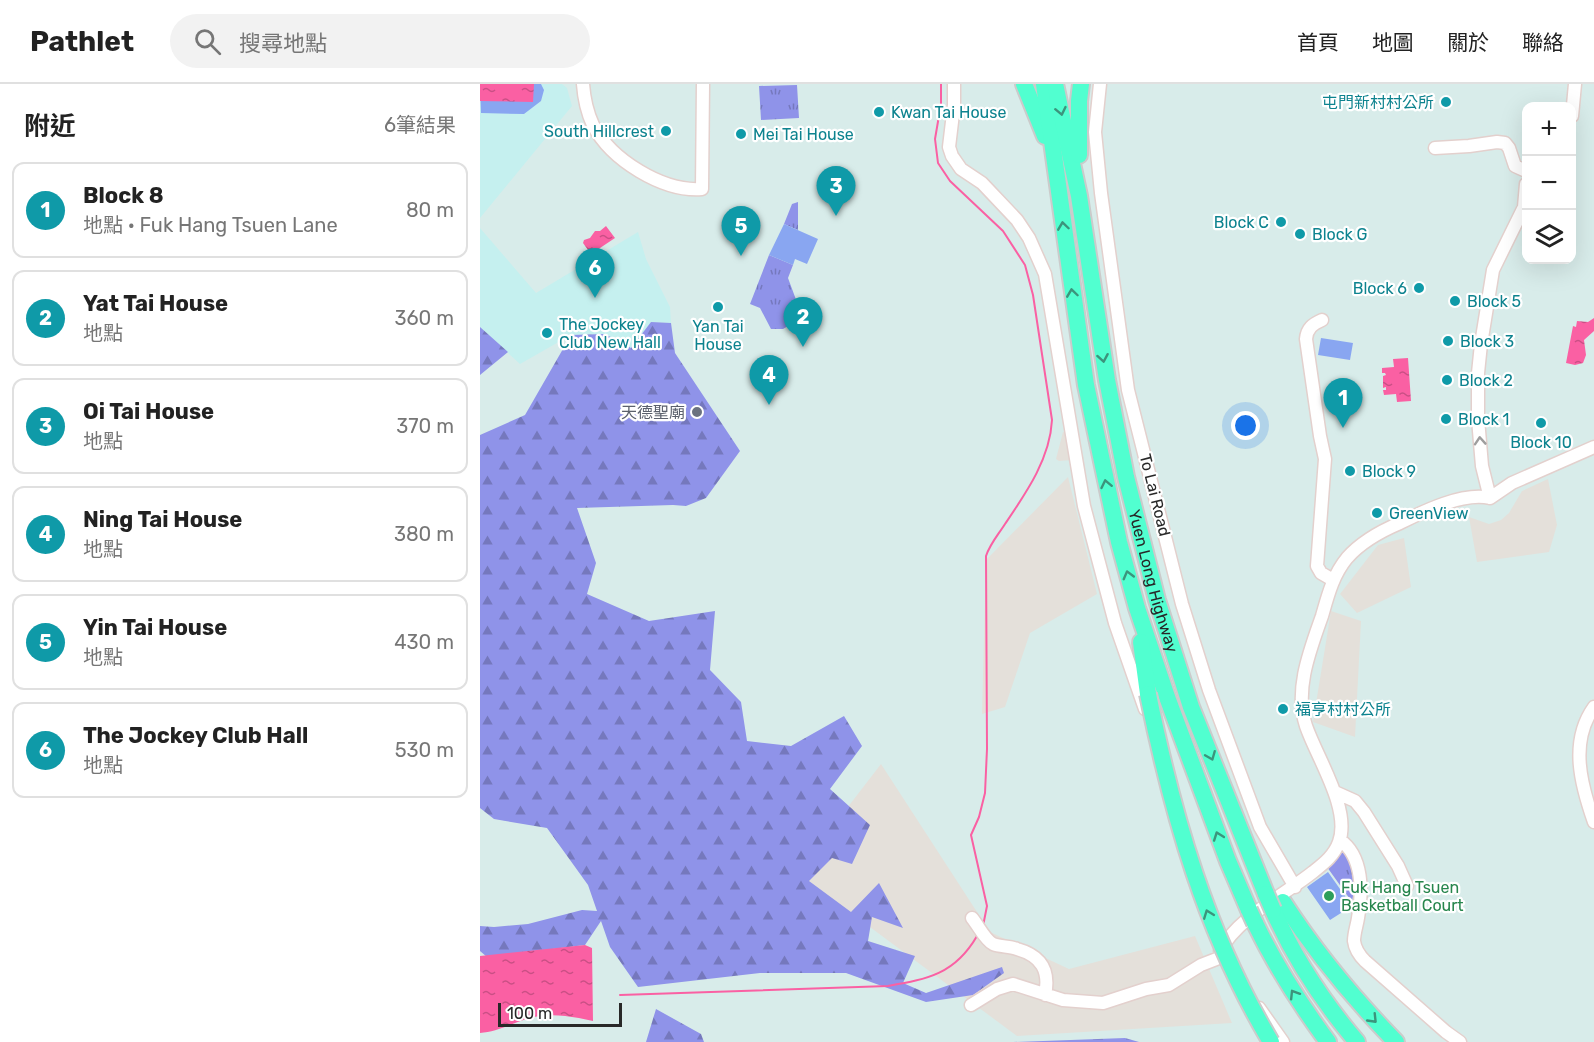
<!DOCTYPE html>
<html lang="zh-TW">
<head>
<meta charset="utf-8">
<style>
  :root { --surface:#fff; --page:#f2f2f2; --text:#222; --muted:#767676; --line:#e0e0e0; --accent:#ff4933 }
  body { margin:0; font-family:Rubik,"Noto Sans TC",sans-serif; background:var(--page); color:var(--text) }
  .controls { position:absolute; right:18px; top:18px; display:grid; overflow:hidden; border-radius:12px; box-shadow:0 6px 24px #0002 }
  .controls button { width:54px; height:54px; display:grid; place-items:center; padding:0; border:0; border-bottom:2px solid var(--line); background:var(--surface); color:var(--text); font:30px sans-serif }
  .scale { position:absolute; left:18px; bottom:15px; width:124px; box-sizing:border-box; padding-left:6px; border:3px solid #282828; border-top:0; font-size:16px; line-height:21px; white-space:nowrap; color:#282828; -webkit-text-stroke:4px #fff; paint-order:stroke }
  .you { position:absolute; left:766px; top:342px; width:21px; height:21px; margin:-15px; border:4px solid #fff; border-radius:50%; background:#1a73e8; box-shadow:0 0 0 9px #1a73e833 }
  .badge { display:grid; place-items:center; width:39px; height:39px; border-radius:50%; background:var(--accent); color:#fff; font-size:20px; font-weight:700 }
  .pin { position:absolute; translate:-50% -50px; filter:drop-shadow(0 2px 3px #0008) }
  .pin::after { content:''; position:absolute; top:32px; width:21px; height:18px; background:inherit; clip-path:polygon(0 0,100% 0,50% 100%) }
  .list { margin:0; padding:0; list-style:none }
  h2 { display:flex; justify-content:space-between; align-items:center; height:78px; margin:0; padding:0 24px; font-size:26px }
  h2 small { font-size:20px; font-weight:400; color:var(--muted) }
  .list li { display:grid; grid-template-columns:39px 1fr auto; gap:18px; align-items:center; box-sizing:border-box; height:96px; margin:0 12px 12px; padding:0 12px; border:2px solid var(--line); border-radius:12px }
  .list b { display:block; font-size:22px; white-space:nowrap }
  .list p { margin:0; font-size:20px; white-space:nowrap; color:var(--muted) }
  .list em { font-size:20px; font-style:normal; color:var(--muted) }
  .icon { flex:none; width:33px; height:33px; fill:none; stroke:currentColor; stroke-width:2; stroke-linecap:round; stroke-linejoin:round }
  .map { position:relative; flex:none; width:1114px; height:958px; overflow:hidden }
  header { display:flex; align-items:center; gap:36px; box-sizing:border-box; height:84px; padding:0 30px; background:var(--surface); border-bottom:2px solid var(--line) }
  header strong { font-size:28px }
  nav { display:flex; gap:33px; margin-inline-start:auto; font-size:21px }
  .search { width:420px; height:54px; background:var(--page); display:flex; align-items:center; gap:15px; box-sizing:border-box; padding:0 21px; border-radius:33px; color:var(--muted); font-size:22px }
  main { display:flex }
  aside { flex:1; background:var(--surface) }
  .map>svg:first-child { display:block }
  .industrial { fill:#e4e0da }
  .education { fill:#c5f0ef }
  .grass { fill:url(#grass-tufts) }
  .forest { fill:url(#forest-firs) }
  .pitch { fill:#89a6f1 }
  .water { fill:url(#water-ripples) }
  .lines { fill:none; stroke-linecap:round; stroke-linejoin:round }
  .stream { stroke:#fa60a3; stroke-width:2 }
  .minor-casing { stroke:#e3d0cd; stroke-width:15 }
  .highway-casing { stroke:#cbcbcb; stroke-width:20 }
  .minor { stroke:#fff; stroke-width:12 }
  .highway { stroke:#51ffd0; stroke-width:16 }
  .highway-bridge-casing { stroke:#cbcbcb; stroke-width:20; stroke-linecap:butt }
  .highway-bridge { stroke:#51ffd0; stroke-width:16 }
  .oneway { stroke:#3c947c }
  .oneway2 { stroke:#9e9e9e }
  .culture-dot { fill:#0f9aa8; stroke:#fff; stroke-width:2 }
  .worship-dot { fill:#6b7280; stroke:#fff; stroke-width:2 }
  .leisure-dot { fill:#2e9e5b; stroke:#fff; stroke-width:2 }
  .labels { text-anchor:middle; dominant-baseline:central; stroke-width:4.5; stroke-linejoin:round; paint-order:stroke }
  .culture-label { font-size:16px; fill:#0d838f; stroke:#fff; text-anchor:start }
  .worship-label { font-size:16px; fill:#5b616d; stroke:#fff; text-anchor:end }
  .street-label { font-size:16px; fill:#282828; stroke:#fff }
  .leisure-label { font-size:16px; fill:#27864d; stroke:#fff; text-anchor:start }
</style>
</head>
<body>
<header>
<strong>Pathlet</strong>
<div class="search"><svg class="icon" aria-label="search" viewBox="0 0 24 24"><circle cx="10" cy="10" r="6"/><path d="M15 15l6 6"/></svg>搜尋地點</div>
<nav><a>首頁</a><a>地圖</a><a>關於</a><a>聯絡</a></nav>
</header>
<main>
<aside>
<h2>附近<small>6筆結果</small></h2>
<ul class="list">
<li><span class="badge" style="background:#0f9aa8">1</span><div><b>Block 8</b><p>地點 · Fuk Hang Tsuen Lane</p></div><em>80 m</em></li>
<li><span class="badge" style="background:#0f9aa8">2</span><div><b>Yat Tai House</b><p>地點</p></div><em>360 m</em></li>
<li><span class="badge" style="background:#0f9aa8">3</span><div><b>Oi Tai House</b><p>地點</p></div><em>370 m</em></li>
<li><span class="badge" style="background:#0f9aa8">4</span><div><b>Ning Tai House</b><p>地點</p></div><em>380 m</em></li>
<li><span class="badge" style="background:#0f9aa8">5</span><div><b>Yin Tai House</b><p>地點</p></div><em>430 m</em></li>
<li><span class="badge" style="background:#0f9aa8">6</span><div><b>The Jockey Club Hall</b><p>地點</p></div><em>530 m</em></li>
</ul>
</aside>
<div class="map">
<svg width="1114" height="958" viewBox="0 0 1114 958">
  <defs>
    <pattern id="grass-tufts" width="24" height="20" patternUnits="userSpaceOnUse" patternTransform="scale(1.5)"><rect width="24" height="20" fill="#8f93e9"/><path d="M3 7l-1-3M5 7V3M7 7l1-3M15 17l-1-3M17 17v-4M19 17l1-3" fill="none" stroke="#7578bd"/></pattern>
    <pattern id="forest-firs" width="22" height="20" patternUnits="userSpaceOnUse" patternTransform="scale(1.5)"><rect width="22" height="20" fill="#8f93e9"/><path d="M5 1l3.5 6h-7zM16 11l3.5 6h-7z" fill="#7578bd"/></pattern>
    <pattern id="water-ripples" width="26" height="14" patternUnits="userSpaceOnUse" patternTransform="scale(1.5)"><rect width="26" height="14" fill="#fa60a3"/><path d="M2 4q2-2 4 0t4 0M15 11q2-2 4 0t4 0" fill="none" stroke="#ca4f85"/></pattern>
  </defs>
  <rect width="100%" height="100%" fill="#d8ecea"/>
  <path class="industrial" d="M583,348L590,350L592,376L579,377L576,375Z
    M588,393L617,510L550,549L525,623L502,630L506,476Z
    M1068,395L1077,441L1069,468L997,478L989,433L1009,440L1021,436L1029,429L1042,407Z
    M924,454L931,503L877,529L860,510L898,461Z
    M851,527L881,537L875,653L833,638Z
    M401,680L510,848L589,885L715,852L752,939L537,952L317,789Z"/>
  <path class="education" d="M0,0H82L87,4L92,22L0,134Z
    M0,144L56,209L158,148L166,175L190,223L191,239L171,238L151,264L125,250L91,251L40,280L0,243Z"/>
  <path class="grass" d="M317,1L319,34L281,36L279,2Z
    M318,118V146L304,140L312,120Z
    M289,171L313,181L308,194L318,221L313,239L303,245H291L280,224L270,220Z
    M863,767C877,786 876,795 872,818L847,783Z"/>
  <path class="forest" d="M171,238L191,239L195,269L260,367L226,414L206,422L193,421L97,424L116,479L107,510L169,537L235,527L230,586L261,618L267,657L311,662L364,632L382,662L350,705L390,741L372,780L352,774L329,797L371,828L399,799L423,844L392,833L388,857L435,872L423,899L446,909L522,883L524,889L493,911L446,918L366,889H280L158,903L130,863L121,837L105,861L7,873L0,867V842L14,843L48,840L102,826L117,827L108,801L67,744L14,735L0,724V351L45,331L91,251L125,250L151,264Z
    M0,243L28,268L0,291Z
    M176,925L221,950L224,958H166Z
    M645,954L659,958H533Z"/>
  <path class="pitch" d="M0,0H61L64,6L61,17L44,30L1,29Z
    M304,140L338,155L327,180L315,175L313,181L289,171Z
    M841,254L873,259L870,276L838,271Z
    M848,788L872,822L850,836L827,803Z"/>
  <path class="water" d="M0,0H54L53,18L0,17Z
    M126,142L135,154L111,170L103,159L104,156L110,154L115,147H120Z
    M1114,234V247L1104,256L1106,271L1103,279L1095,281L1086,279L1093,242L1096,243L1097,237L1108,238Z
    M928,274L931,317L917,318L916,310L904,311L903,306H906V303L903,304V292L906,291L905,289H902V284L914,283L913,275Z
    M105,861L112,864L113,937C90,932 69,928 46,935C31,940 16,948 0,949V872Z"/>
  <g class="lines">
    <path class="stream" d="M461,0V20L455,55L458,79L470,97L523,147L545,181L553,211L572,336C570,375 546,409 525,440C518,451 510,460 506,472L507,665L505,709L499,733L491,751L507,822L503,842
      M140,911L408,902C448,895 475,890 497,852"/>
    <defs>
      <path id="minor" d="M103,0C104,14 107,28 113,41C131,76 183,108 222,105L223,0
        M474,0V21L469,63L472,72L481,85L502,99L537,136L549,154L565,190L604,422L635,539L665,625
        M620,0L615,48L621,109L648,306L702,520L729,606L780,743L815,803
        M1092,32L1095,0
        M955,64L989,62L1017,58L1025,59L1029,64L1035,82L1046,87
        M842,236C833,240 827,244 826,255L840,352L845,375L837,482L841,489L853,496
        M1010,414L1002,382L998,335V289L1001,260L1013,186L1044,123L1046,100
        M1010,414L1032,399L1114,363
        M1114,623C1089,658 1101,701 1114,738
        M855,708L875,717L884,728L918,782L927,802
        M860,756C883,772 883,808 878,834C877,841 874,849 874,857C875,865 879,871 885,877L966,948L980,958
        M492,834C498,841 505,856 513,860C520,863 530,862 537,865C562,872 570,887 565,911
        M740,867C758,833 803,812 833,788C843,780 854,772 859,758C871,725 837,674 826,642C814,606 830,566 842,532C848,511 853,491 867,474C881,458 901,447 920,439C944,427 983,408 1010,414
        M491,921L517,905L533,900L583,916L623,919L666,905L689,901L721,881L739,874
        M779,924L803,958"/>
      <g id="highway">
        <path d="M544,0L565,52"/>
        <path d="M564,0L606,301L639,458L657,524L687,613L748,777L769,826"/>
        <path id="s1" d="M575,0L599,112L627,296L646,393L677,516L711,623L786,810"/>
        <path d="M599,71V17L601,0"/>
        <path d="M661,558L668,610"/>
        <path d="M803,818C836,869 873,914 916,958"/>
        <path d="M793,826C814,874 843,918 877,958"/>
        <path d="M775,839C795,881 820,920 848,958"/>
      </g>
    </defs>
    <use href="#minor" class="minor-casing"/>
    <use href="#highway" class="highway-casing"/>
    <use href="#minor" class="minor"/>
    <use href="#highway" class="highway"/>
    <defs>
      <path id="highway-bridge" d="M668,610C693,733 726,849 791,958
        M786,810L793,826
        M769,826L775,839"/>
    </defs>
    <use href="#highway-bridge" class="highway-bridge-casing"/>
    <use href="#highway-bridge" class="highway-bridge"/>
  </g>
  <defs><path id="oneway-chevron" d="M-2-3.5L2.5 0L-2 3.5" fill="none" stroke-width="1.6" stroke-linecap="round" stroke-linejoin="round" transform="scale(1.5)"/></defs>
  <g class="oneway">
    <use href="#oneway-chevron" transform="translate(581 27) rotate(78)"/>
    <use href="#oneway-chevron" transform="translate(583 142) rotate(-98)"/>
    <use href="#oneway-chevron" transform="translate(592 209) rotate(-98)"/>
    <use href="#oneway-chevron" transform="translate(623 274) rotate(80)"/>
    <use href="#oneway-chevron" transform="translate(626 400) rotate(-102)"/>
    <use href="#oneway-chevron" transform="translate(648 491) rotate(-105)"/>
    <use href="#oneway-chevron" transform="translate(731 672) rotate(68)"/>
    <use href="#oneway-chevron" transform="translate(738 752) rotate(-110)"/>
    <use href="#oneway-chevron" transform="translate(728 830) rotate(-111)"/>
    <use href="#oneway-chevron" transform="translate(814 910) rotate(-122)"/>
    <use href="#oneway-chevron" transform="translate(893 935) rotate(46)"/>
  </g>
  <use class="oneway2" href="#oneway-chevron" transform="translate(1000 357) rotate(-94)"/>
  <g class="culture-dot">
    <circle cx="966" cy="18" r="6"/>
    <circle cx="399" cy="28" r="6"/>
    <circle cx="186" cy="47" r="6"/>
    <circle cx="261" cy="50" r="6"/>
    <circle cx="801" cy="138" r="6"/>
    <circle cx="820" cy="150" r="6"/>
    <circle cx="939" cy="204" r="6"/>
    <circle cx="975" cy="217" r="6"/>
    <circle cx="238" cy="223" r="6"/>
    <circle cx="67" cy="249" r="6"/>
    <circle cx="968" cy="257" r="6"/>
    <circle cx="967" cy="296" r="6"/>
    <circle cx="966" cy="335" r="6"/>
    <circle cx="1061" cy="339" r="6"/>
    <circle cx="870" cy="387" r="6"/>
    <circle cx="897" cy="429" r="6"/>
    <circle cx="803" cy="625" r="6"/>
  </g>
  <circle class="worship-dot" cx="217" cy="328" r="6"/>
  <circle class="leisure-dot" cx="849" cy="812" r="6"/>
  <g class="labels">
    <g class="culture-label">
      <text x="954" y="18" text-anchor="end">屯門新村村公所</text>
      <text x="411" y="28">Kwan Tai House</text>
      <text x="174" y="47" text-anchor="end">South Hillcrest</text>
      <text x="273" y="50">Mei Tai House</text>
      <text x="789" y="138" text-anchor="end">Block C</text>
      <text x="832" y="150">Block G</text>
      <text x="927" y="204" text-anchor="end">Block 6</text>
      <text x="987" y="217">Block 5</text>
      <text x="79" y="240">The Jockey<tspan x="79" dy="18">Club New Hall</tspan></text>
      <text x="238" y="242" text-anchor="middle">Yan Tai<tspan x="238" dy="18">House</tspan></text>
      <text x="980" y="257">Block 3</text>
      <text x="979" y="296">Block 2</text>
      <text x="978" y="335">Block 1</text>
      <text x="1061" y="358" text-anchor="middle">Block 10</text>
      <text x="882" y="387">Block 9</text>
      <text x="909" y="429">GreenView</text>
      <text x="815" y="625">福亨村村公所</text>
    </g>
    <g class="worship-label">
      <text x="205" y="328">天德聖廟</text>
    </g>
    <g class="street-label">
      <text transform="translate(675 411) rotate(76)">To Lai Road</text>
      <text stroke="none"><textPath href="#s1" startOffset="507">Yuen Long Highway</textPath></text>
    </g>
    <g class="leisure-label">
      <text x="861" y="803">Fuk Hang Tsuen<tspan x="861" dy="18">Basketball Court</tspan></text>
    </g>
  </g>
</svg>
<div class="controls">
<button>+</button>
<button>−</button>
<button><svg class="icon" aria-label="layers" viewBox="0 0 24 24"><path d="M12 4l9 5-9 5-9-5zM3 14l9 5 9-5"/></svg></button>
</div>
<div class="scale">100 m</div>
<div class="you"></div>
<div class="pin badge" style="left:863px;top:344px;background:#0f9aa8">1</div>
<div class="pin badge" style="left:323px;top:263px;background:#0f9aa8">2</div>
<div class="pin badge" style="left:356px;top:132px;background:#0f9aa8">3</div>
<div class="pin badge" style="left:289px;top:321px;background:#0f9aa8">4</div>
<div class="pin badge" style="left:261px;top:172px;background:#0f9aa8">5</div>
<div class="pin badge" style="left:115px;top:214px;background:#0f9aa8">6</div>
</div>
</main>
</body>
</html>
